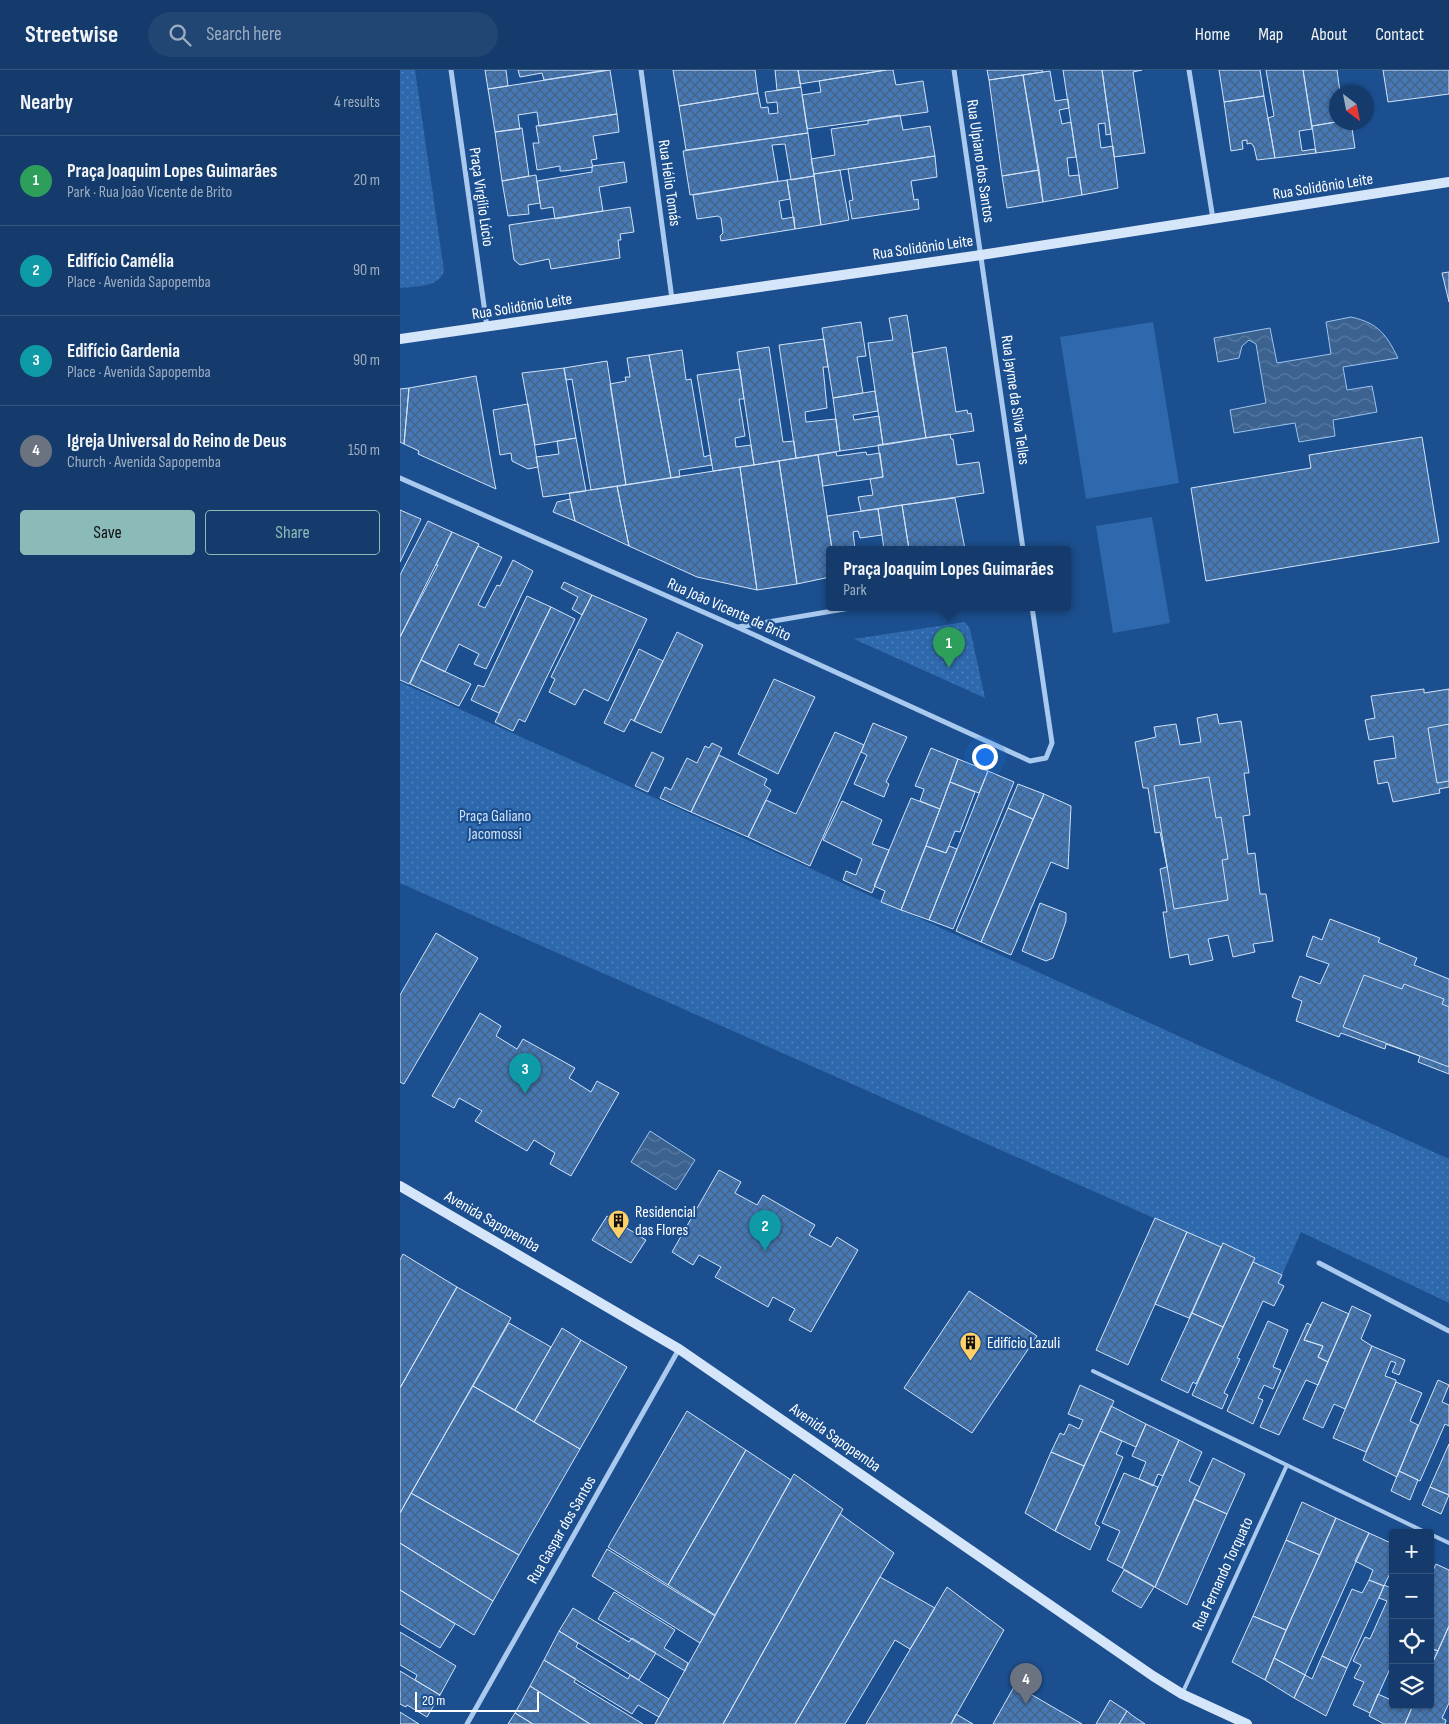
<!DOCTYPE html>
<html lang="en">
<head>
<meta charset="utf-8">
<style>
  :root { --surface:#143b6b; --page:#214673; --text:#f1f3f6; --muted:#9dadc1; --line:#33557e; --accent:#8bbbb9 }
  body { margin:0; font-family:"Sofia Sans Condensed",sans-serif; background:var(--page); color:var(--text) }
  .controls { position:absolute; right:15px; bottom:15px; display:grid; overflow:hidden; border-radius:5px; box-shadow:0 1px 4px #0004 }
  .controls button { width:45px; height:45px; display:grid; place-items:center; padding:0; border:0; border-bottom:1px solid var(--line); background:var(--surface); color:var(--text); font:25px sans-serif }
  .compass { position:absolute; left:929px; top:15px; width:45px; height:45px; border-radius:50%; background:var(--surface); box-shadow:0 1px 4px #0004; rotate:148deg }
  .scale { position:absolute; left:15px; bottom:12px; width:124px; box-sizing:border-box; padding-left:5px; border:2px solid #fff; border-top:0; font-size:14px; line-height:18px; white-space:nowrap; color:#fff; -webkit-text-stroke:4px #1b4f8f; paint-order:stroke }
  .you { position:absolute; left:584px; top:686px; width:18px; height:18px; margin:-12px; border:4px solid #fff; border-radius:50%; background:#1a73e8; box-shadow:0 0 0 8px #1a73e833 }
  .badge { display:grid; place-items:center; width:32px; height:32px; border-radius:50%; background:var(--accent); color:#fff; font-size:16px; font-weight:700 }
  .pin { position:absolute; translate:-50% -41px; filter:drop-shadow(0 1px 2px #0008) }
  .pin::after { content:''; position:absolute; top:26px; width:18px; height:15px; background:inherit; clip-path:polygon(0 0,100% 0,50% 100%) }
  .popup { position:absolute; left:426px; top:476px; width:245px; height:65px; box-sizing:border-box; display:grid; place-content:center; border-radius:5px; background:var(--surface); filter:drop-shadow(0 1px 4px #0005); font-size:16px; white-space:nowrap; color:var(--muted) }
  .popup b { font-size:19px; color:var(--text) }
  .popup::after { content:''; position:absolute; left:50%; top:100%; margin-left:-10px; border:10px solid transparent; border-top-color:var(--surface) }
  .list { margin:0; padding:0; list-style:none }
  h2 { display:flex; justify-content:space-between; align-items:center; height:65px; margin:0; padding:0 20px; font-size:21px }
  h2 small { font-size:16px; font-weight:400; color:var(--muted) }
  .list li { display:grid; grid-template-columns:32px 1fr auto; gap:15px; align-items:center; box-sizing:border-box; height:90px; padding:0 20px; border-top:1px solid var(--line) }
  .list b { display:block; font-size:19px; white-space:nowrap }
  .list p { margin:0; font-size:16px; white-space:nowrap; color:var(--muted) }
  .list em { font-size:16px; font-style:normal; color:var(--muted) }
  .actions { display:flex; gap:10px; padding:15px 20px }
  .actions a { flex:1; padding:11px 0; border:1px solid var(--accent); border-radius:5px; text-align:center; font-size:18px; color:var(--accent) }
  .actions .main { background:var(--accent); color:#111 }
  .icon { flex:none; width:28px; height:28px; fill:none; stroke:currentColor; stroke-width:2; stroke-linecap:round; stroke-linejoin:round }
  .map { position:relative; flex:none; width:1049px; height:1654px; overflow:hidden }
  header { display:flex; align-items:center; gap:30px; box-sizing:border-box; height:70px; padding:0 25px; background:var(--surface); border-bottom:1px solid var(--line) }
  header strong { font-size:24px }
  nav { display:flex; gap:28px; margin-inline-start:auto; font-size:18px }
  .search { width:350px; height:45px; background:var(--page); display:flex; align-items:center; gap:12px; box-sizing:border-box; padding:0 18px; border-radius:28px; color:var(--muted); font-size:19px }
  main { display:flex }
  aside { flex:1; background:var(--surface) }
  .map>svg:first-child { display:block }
  .grass { fill:#2e69ad }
  .park { fill:url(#park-dots) }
  .water { fill:url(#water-waves); stroke:#9cc4f0 }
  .building { fill:url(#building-cross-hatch); stroke:#cfe3fa }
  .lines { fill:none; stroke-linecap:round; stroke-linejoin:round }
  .service { stroke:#a9c9ee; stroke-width:4 }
  .minor { stroke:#a9c9ee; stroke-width:5 }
  .secondary { stroke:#d6e6fa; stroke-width:10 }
  .labels { text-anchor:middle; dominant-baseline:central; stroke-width:4.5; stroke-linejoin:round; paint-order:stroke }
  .street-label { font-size:16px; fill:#fff; stroke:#1b4f8f }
  .park-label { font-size:16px; fill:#cfe3fa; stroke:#1b4f8f }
  .poi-label { font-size:16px; fill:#fff; stroke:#1b4f8f; text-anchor:start }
</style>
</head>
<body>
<header>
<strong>Streetwise</strong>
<div class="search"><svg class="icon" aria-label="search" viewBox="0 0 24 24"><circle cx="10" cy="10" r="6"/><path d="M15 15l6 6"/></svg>Search here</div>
<nav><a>Home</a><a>Map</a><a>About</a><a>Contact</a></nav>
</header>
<main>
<aside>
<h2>Nearby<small>4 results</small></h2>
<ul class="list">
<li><span class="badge" style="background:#2e9e5b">1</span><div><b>Praça Joaquim Lopes Guimarães</b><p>Park · Rua João Vicente de Brito</p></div><em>20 m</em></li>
<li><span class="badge" style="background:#0f9aa8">2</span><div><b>Edifício Camélia</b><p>Place · Avenida Sapopemba</p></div><em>90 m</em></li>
<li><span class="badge" style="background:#0f9aa8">3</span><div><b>Edifício Gardenia</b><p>Place · Avenida Sapopemba</p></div><em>90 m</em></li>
<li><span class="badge" style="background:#6b7280">4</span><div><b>Igreja Universal do Reino de Deus</b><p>Church · Avenida Sapopemba</p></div><em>150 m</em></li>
</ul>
<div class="actions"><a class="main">Save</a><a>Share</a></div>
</aside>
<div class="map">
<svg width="1049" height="1654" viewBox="0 0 1049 1654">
  <defs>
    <pattern id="park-dots" width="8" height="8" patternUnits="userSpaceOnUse" patternTransform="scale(1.25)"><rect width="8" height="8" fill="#2e69ad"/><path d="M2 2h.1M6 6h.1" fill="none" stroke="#4d80b9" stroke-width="1.8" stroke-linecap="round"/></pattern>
    <pattern id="water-waves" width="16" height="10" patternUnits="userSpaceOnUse" patternTransform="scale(1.25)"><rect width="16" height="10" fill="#3c6290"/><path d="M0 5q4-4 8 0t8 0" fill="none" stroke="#597aa1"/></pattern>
    <pattern id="building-cross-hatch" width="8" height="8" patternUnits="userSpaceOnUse" patternTransform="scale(1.25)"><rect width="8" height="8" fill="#4478b7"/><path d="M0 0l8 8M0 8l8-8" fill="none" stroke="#486282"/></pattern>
  </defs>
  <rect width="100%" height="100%" fill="#1b4f8f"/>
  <path class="grass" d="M753,252L779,413L686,429L660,267Z
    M752,447L770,553L713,563L696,456Z"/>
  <path class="park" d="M0,0H15L44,201C39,218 15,216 0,218Z
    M565,552L570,559L585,628L454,569Z
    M0,612L1049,1089V1233L901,1162L882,1205L0,813Z"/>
  <path class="water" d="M951,247C978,253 986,264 998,288L943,297L947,320L972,316L977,342L933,350L935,366L899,372L895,353L834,363L830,340L866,333L856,274L849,270L842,276L839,288L818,292L814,268L870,258L877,293L931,284L926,252Z
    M250,1061L295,1090L276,1120L231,1092Z"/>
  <path class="building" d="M85,0H106L108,16L88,19Z
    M118,0H206L144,10L142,3L120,7Z
    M210,0L217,44L139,56L137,42L118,45L120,59L95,62L88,19Z
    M273,0H355L358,23L279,36Z
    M375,0H398L401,17L377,20Z
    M398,0H486L400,14Z
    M486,0H493L496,15L523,11L528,42L407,59L402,25L421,22L419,11Z
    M587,0H642L643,2L589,10Z
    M663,0H702L711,64L706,65L705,53L698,54L701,78L713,76L718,118L682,125Z
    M702,0H742L733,2L745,83L714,87Z
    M819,0H860L864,26L824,32Z
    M866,0H903L912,59L899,61L902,81L915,79L916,83L875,88L868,48L874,46Z
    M903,0H937L940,22H936V52L912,56Z
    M983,0H1049V24L988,32Z
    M650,1L655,31L668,29L669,38L659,40L662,54L671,52L676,87L667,88L669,106L679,105L682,125L643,132L623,5Z
    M623,5L639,100L602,106L589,10Z
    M401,17L408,63L286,80L279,36L358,23L361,38L368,37L369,44L378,43L377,32L367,33L365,22Z
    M864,26L875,88L857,90L854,77L851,73L847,74V70L842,71L843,79L831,81L824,32Z
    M217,44L219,62L193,66L197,89L191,90L193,97L164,101H160V96L137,100L133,73H139L136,56Z
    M500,45L503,60L530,56L535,86L414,104L411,89L435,85L431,59L468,54V50Z
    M936,52H951L955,78L916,83L912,56Z
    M122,58L129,106L102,111L95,62Z
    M408,63L414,106L391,110L385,74L372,75L378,111L290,125L283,81Z
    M535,86L537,107L511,111L514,130L518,129L519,139L452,149L449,131L453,130L448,99Z
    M224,92L227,112L199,117L203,141L155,149L153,137L141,139L137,111L192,102V96Z
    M440,100L449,150L421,155L414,104Z
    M639,100L643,132L607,138L602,106Z
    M136,105L140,133L128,135L129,144L108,146L102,111Z
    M414,106L421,155L395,159L387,110Z
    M387,110L390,129L379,131L382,149L394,147L395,159L321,171L320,166L323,163L321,148L318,146L297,149L293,125Z
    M230,137L234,162L220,164L221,170H218L220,188L151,199L149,189L120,195L114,190L109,155Z
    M1049,202V232L1042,203Z
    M507,245L526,368L483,375L468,273L493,270L489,248Z
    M461,252L466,286L457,287L463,323L433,328L422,258Z
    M424,269L428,297H423L427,338L405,342L406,352L436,349L440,381L396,388L379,275Z
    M369,277L383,372L394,371L396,388L354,395L337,282Z
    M546,277L556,342L567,340L568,344L571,343L574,361L526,368L512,283Z
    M282,280L286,310L291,309L304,387L310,385L312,395L279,400L280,407L271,408L249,285Z
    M249,285L271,408L226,415L210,314L226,311L225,307H230L227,288Z
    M207,291L226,415L191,420L172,309L166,310L164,298Z
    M164,298L176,368L135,375L122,303Z
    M340,299L344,329H339L345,366L335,368L336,377L351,375L354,395L313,401L297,305Z
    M76,306L95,415L96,419L18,384L19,381L4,374L9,318Z
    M9,318L4,374L0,372V319Z
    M475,321L478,341L453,345L454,350L479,346L483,375L440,381L433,328Z
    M128,334L138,397L128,399L112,391L111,383L100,385L93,340Z
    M550,364L551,369H553L557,395L579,392L584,423L461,441L458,427L473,425L470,409L483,407L478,375Z
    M1022,367L1039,472L806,511L791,418L911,398L909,385Z
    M176,368L186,421L143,427L136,387L159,384L157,371Z
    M436,382L437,386L466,382L467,385L480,383L483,407L423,416L418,385Z
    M418,385L432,479H430V507L397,514L379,391Z
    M379,391L397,514L357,520L340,397Z
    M340,397L357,520L297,507L229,476L217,416Z
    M217,416L229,476L175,451L169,423Z
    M555,428L565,479H509L502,435Z
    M170,429L175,451L153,442L157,432Z
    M502,435L509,479H484L478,439Z
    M478,439L482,465L460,468L458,461L453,462L455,479H432L427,446Z
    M0,440L21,449L0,492Z
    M28,451L52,462L0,567V505Z
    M52,462L79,474L9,614L0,610V567L38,495H36Z
    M78,476L102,487L78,535L85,538L97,515L100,516L113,490L133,501L86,599L74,594L79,584L59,574L45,602L21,590Z
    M164,512L192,525L182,545L172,539L178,527L161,518Z
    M192,525L247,549L208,631L184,619L175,635L149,622L155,609L151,607Z
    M127,526L151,537L99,643L71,630L78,615L84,617Z
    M151,537L175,549L125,652L119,649L113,661L95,652Z
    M277,562L303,575L261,663L234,651Z
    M239,579L263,591L234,651L231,649L224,662L204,653Z
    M21,590L71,614L59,636L10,614Z
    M374,609L415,627L378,704L338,684Z
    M1024,619V623L1049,619V717L1039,719L1040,723L993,732L988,712L978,714L974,691L996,688L993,666L969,670L965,650L975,648L971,626Z
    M817,644L819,654L841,651L849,703H844L850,745L843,746L848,784L855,783L860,824H866L873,871L853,874L855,882L833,887L828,865L808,869L813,890L790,895L788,884L770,888L763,842H767L760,799L767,797L760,762L755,763L748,718H743L735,672L756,667L754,657L776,654L780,675L801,672L797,648Z
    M473,653L507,667L486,712L489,714L484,727L454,714L467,685L461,682Z
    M1049,654V711L1037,713L1028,658Z
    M435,662L464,675L410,796L348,767L366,730L396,744Z
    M312,673L322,678L291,742L260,728L265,717L271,720L287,688L297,693L305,676L309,678Z
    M531,678L558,689L540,739L520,731L524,719L515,716Z
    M252,682L264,688L248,722L235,716Z
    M319,685L367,709L364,715L371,720L348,767L291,742Z
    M558,689L588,701L579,723L550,712Z
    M588,701L614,712L553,859L529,850Z
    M809,707L816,748L821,747L828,789L822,790L828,830L774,839L754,716Z
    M550,712L575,722L560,762L555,761L546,783L526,776Z
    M618,714L644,724L633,749L608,738Z
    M644,724L671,736L668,799L651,792L611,885L581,872Z
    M511,728L540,739L501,840L481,832L485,821L474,816Z
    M442,731L482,750L472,774L489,780L472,823L443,810L446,801L456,805L462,789L423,770Z
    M608,738L633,749L581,872L556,861Z
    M526,776L546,783L549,776L557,779L529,850L501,840Z
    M640,833L666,843V851L653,888L646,891L622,881Z
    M930,849L980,868L978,872L1017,888L1014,895L1049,909V1004L1018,992L1020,986L986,974L985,979L941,963L939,967L896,951L902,931L892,927L900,906L920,914L929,894L906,886L913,866L922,870Z
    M36,863L78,888L4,1014L0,1012V925Z
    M964,905L1002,919L1004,914L1044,929L1042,934L1049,937V997L943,957Z
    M80,943L101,956L96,966L117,979L123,969L175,998L169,1008L191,1022L197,1011L219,1023L171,1106L150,1094L155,1083L134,1070L127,1081L75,1051L82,1041L59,1028L54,1038L32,1026Z
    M319,1100L341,1112L335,1123L357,1135L363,1125L415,1155L409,1165L431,1177L437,1167L458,1180L411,1262L389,1250L395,1239L373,1227L368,1237L315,1207L321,1197L299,1185L293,1195L272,1182Z
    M207,1146L246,1170L231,1193L192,1170Z
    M755,1148L787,1162L728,1295L696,1280Z
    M787,1162L821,1177L789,1248L755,1234Z
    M823,1173L855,1188L823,1257L792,1243Z
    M3,1184L57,1217L0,1318V1190Z
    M853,1192L882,1205L878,1213L884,1216L874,1236L863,1231L837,1288L840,1289L824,1323L828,1325L822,1339L792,1325Z
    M57,1217L111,1248L0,1443V1318Z
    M569,1221L637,1266L572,1363L504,1318Z
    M922,1232L949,1244L928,1292L918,1287L923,1276L904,1270Z
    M952,1236L971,1245L961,1269L972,1276L945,1339L934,1334L923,1358L903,1349Z
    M792,1243L823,1257L796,1314L793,1312L788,1323L761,1310Z
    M868,1251L888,1260L873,1297L881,1300L873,1319L864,1315L858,1328L863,1330L853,1354L827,1341Z
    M109,1253L151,1277L115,1340L73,1316Z
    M907,1253L911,1255L904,1270L923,1276L918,1287L928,1292L918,1315L906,1310L879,1365L860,1357Z
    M162,1258L181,1270L134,1352L115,1340Z
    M181,1270L227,1297L180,1379L134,1352Z
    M972,1276L1005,1290L999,1305L992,1302L996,1293L991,1291L985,1306L996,1310V1312L966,1382L933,1368Z
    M1038,1310L1049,1315L1042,1332L1049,1335V1356L1045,1354L1020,1411L999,1401Z
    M996,1312L1022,1323L1010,1351L1018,1355L997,1407L963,1390Z
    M680,1315L714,1331L684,1396L651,1382L660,1363L664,1365L669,1354L679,1359L683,1350L668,1344Z
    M73,1316L180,1379L119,1485L11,1423Z
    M711,1336L746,1354L736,1377L700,1361Z
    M287,1341L346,1380L268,1515L208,1477Z
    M746,1354L779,1370L763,1406L758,1404L753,1416L739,1409L746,1392L732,1386Z
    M700,1361L722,1371L716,1384L723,1387L695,1454L700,1457L690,1480L655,1461Z
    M779,1370L802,1382L789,1411L800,1417L755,1517L722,1498Z
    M1049,1374V1425L1030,1417Z
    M346,1380L391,1410L315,1545L268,1515Z
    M651,1382L684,1396L655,1461L625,1443Z
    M813,1388L845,1404L827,1444L794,1429Z
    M999,1401L1018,1410L1010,1430L991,1421Z
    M724,1403L758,1417L722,1498L707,1490L720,1461L702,1453Z
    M394,1404L443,1439L323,1654H255Z
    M1030,1417L1049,1425L1041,1444L1022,1435Z
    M11,1423L119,1485L93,1531L0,1473V1443Z
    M794,1429L827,1444L787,1535L755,1517Z
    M902,1432L936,1448L920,1485L886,1470Z
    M440,1444L494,1483L395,1654H323Z
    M936,1448L969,1463L905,1605L874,1588Z
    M969,1463L993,1474V1497L984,1516L969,1510L973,1500L955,1491Z
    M886,1470L920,1485L886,1560L853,1546Z
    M0,1473L93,1531L74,1565L0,1520Z
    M207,1479L315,1546L300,1573L192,1506Z
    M1036,1494L1049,1500V1556L1038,1581L1030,1578V1507Z
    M724,1500L754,1517L741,1538L712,1521Z
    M480,1507L535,1538L510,1579L495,1570L445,1654H395Z
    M969,1510L984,1516L947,1598L922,1586L952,1519L962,1523Z
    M984,1515L993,1519V1592L970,1643L953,1635L964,1612L954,1608L961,1595L953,1591L965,1567L970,1569L987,1531L979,1528Z
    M547,1517L604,1560L551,1654H466Z
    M0,1520L55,1554L40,1578L0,1554Z
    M214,1522L275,1560L264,1578L288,1593L285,1601L198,1549Z
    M173,1538L229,1572L232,1568L256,1583L239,1610L159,1561Z
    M853,1546L886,1560L865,1610L832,1592Z
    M1049,1556V1633L1042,1648L1046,1650L1045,1654H1005L1013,1635H1030V1598Z
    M159,1561L178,1573L176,1577L228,1609L230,1605L269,1629L259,1647L238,1635L232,1644L144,1590Z
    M0,1562L56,1596L40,1625L15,1610L17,1605L0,1595Z
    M1030,1578L1038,1581L1030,1598Z
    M922,1586L947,1598L926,1646L894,1628L905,1605L912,1609Z
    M874,1588L905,1605L894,1628L865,1610Z
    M144,1590L176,1609L174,1612L243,1654H190L130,1616Z
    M0,1601L40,1625L27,1647L7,1635L6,1637L0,1634Z
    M615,1615L682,1654H593Z
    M130,1616L190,1654H133L115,1643Z
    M993,1620V1635H1013L1005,1654H984L969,1646L978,1624L989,1629Z
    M710,1630L727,1641L719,1654H696Z
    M727,1641L733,1646L745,1654H719Z
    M0,1642L19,1654H0Z
    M115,1643L133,1654H108Z
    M556,1644L573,1654H551Z"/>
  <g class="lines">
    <path class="service" d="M693,1301L1027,1463
      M1030,1464L1049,1473
      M782,1624L887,1395"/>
    <path class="minor" d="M51,0L87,257
      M241,0L272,229
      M554,0L623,479
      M789,0L813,149
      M0,408L337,557L630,691L646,688L652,673L632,537
      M338,557L456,537
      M919,1193L1049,1261
      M67,1654L279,1279"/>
    <path class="secondary" d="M0,269L581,185L1049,112
      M0,1116L279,1279L753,1606L782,1624L847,1654"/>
  </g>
  <defs>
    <symbol id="building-pin" viewBox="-11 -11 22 30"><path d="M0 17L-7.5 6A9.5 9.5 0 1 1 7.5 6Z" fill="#ffd166" stroke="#1b4f8f"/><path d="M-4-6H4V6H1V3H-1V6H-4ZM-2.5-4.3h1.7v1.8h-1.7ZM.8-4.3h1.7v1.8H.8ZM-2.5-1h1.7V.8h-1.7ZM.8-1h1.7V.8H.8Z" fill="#111"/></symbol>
  </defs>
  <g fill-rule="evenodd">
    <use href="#building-pin" x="206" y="1138" width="25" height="34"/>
    <use href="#building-pin" x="558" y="1260" width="25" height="34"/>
  </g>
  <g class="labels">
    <g class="street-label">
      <text transform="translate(580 91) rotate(82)">Rua Ulpiano dos Santos</text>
      <text transform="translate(269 113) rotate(82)">Rua Hélio Tomás</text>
      <text transform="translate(923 117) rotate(-9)">Rua Solidônio Leite</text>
      <text transform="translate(81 127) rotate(82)">Praça Virgílio Lúcio</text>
      <text transform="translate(523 178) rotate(-8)">Rua Solidônio Leite</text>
      <text transform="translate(122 237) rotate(-9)">Rua Solidônio Leite</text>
      <text transform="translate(615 330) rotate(82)">Rua Jayme da Silva Telles</text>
      <text transform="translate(329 540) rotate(24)">Rua João Vicente de Brito</text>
      <text transform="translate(92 1152) rotate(30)">Avenida Sapopemba</text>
      <text transform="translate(435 1368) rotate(35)">Avenida Sapopemba</text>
      <text transform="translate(162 1460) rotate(-60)">Rua Gaspar dos Santos</text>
      <text transform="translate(823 1504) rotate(-65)">Rua Fernando Torquato</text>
    </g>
    <g class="park-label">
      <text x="95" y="746">Praça Galiano<tspan x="95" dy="18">Jacomossi</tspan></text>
    </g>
    <g class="poi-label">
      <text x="235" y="1142">Residencial<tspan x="235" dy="18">das Flores</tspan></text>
      <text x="587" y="1273">Edifício Lazuli</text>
    </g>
  </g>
</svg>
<div class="controls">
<button>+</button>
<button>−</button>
<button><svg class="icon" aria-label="locate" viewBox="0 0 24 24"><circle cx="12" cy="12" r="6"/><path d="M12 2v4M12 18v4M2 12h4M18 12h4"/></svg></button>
<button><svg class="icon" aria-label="layers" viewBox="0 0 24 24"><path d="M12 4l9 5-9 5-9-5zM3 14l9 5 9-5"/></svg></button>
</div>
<svg class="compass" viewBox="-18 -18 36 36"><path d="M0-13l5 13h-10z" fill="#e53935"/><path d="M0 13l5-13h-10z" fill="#9dadc1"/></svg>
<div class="scale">20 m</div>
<div class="you"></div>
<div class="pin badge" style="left:549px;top:598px;background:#2e9e5b">1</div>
<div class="popup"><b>Praça Joaquim Lopes Guimarães</b>Park</div>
<div class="pin badge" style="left:365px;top:1181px;background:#0f9aa8">2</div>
<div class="pin badge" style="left:125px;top:1024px;background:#0f9aa8">3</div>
<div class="pin badge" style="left:626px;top:1634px;background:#6b7280">4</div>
</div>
</main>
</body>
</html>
